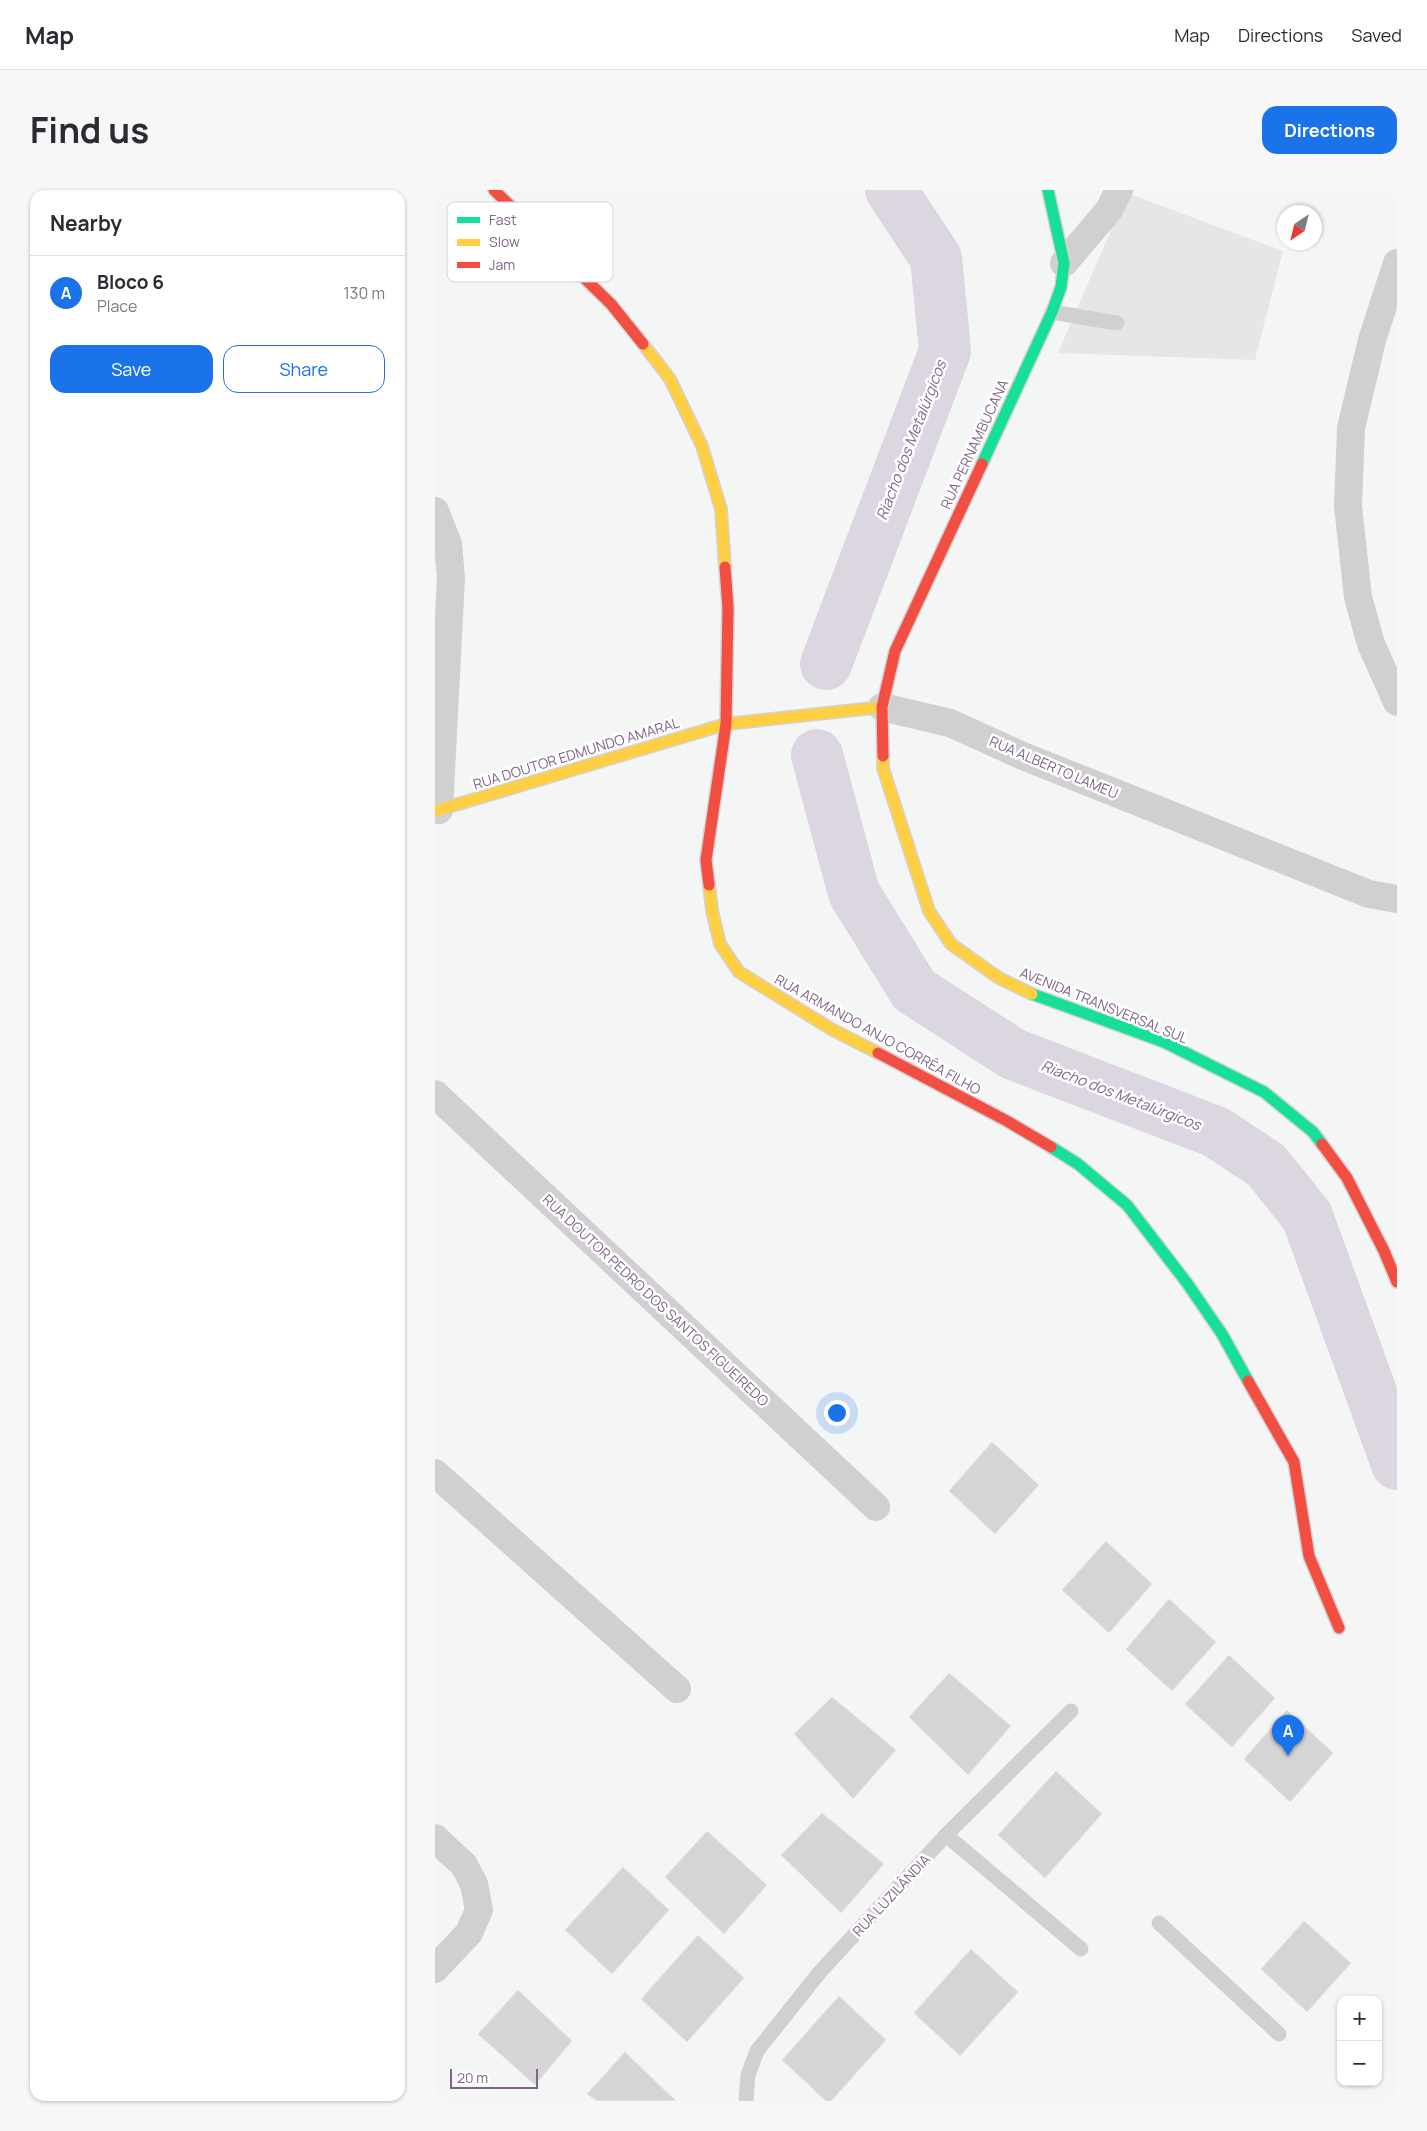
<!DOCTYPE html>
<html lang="en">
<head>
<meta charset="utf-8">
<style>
  :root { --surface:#fff; --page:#f7f7f7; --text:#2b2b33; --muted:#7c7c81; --line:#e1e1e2; --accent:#1a73e8 }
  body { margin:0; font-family:Manrope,sans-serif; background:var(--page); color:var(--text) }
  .controls { position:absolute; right:15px; bottom:15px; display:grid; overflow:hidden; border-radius:10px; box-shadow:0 1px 4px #0004 }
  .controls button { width:45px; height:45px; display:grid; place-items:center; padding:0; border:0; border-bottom:1px solid var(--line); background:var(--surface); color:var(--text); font:25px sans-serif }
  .compass { position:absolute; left:842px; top:15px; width:45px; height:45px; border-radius:50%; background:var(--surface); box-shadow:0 1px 4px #0004; rotate:215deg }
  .scale { position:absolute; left:15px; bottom:12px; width:88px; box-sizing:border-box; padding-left:5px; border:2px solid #7f6388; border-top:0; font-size:14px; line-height:18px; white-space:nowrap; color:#7f6388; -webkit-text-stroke:4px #fff; paint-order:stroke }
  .you { position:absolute; left:401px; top:1222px; width:18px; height:18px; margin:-12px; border:4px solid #fff; border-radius:50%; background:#1a73e8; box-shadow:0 0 0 8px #1a73e833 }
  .badge { display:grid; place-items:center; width:32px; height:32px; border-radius:50%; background:var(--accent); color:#fff; font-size:16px; font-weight:700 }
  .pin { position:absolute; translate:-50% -41px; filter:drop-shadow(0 1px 2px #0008) }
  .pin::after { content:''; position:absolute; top:26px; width:18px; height:15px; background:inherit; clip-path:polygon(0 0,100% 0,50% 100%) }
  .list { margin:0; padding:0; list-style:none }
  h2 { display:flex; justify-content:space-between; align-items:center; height:65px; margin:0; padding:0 20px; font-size:21px }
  h2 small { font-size:16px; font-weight:400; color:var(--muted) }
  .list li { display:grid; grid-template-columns:32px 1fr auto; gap:15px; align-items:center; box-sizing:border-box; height:75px; padding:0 20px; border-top:1px solid var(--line) }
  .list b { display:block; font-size:19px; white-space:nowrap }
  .list p { margin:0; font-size:16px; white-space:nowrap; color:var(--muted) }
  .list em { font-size:16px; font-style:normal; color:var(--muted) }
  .actions { display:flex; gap:10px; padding:15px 20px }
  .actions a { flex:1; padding:11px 0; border:1px solid var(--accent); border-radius:15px; text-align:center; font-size:18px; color:var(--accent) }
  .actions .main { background:var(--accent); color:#fff }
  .map { position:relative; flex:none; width:962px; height:1911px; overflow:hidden; border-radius:15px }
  header { display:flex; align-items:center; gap:30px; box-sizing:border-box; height:70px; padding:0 25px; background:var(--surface); border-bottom:1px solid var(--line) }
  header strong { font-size:24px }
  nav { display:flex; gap:28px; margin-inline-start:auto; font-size:18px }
  .intro { display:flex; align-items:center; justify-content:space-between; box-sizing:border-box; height:120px; padding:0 30px }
  h1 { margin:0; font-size:35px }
  .button { padding:12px 22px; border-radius:15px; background:var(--accent); color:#fff; font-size:18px; font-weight:700 }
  main { display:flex; gap:30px; padding:0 30px }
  aside { flex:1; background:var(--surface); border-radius:15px; box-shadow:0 1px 4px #0004 }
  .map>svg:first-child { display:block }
  .built { fill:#e5e6e8 }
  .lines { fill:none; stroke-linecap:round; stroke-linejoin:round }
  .river { stroke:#dcd6e0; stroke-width:52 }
  .building { fill:#d6d4d7; stroke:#e4e6e4 }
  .fast-casing { stroke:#d3d1d4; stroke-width:14 }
  .slow-casing { stroke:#d3d1d4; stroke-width:14 }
  .jam-casing { stroke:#d3d1d4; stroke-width:14 }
  .lane { stroke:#d1d0d1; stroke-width:15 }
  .street { stroke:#d1d0d1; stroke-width:28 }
  .fast { stroke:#16e098; stroke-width:11 }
  .slow { stroke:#ffcf43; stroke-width:11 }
  .jam { stroke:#f24e42; stroke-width:11 }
  .labels { text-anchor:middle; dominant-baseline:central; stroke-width:5; stroke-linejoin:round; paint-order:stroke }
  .street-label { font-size:14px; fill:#7f6388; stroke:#fff }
  .water-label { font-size:15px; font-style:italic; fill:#816893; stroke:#fff }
  .key { fill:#fff; stroke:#d9d0db; stroke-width:1 }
  .key-label { font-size:14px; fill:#7f6388 }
</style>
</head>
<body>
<header>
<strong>Map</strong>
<nav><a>Map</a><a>Directions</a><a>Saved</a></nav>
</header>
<div class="intro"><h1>Find us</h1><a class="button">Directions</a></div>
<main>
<aside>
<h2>Nearby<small></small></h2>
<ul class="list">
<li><span class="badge">A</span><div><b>Bloco 6</b><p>Place</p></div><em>130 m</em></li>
</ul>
<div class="actions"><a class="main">Save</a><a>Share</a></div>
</aside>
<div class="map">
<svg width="962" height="1911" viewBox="0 0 962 1911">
  <rect width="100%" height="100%" fill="#f4f6f5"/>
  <path class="built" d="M692,3L848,61L820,170L623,163Z"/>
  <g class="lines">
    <path class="river" d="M391,474L510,161L501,68L456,0
      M382,565L419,703L479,800L578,864L781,942L831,975L872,1026L962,1274"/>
  </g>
  <path class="building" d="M557,1252L604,1295L560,1344L514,1301Z
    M671,1351L717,1394L674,1443L627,1400Z
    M734,1409L781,1452L737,1501L691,1459Z
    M794,1465L840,1508L797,1557L750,1514Z
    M514,1483L576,1536L533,1585L474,1527Z
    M397,1507L461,1560L418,1609L359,1544Z
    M852,1520L898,1563L855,1612L809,1569Z
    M621,1581L667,1624L610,1688L563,1645Z
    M387,1623L449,1674L406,1723L346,1665Z
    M272,1641L332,1695L289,1744L230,1687Z
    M188,1677L234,1720L177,1784L130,1740Z
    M869,1731L916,1773L872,1822L826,1779Z
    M263,1745L309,1788L252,1852L206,1809Z
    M536,1759L583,1802L525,1866L479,1823Z
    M83,1800L137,1851L100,1895L43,1844Z
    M404,1806L451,1850L396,1911H391L347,1870Z
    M190,1862L241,1911H162L152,1904Z"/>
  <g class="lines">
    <defs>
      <path id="fast" d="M547,274L617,122L626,97L629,73L613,0
        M597,804L729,852L829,902L878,942L887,954
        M616,957L643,974L692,1015L752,1093L787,1144L813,1191"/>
      <path id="slow" d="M208,154L235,189L267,256L286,319L290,377
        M448,566V578L494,721L516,754L564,788L597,804
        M0,621L291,534L447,517
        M274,695L277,720L285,754L304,782L396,839L443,863"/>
      <path id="jam" d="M59,0L176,114L208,154
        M448,566L447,517L460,461L547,274
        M274,695L271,670L291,534L293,418L290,377
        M443,863L572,931L616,957
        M887,954L912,988L949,1061L962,1092
        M813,1191L859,1272L874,1366L904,1438"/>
    </defs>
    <use href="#fast" class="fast-casing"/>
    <use href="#slow" class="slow-casing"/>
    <use href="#jam" class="jam-casing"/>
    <path class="lane" d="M617,122L682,133
      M511,1645L646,1759
      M724,1733L844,1844
      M311,1911L313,1885L322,1861L384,1783L511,1645L636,1521"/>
    <path class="street" d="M629,73L674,20L684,0
      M962,73L937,150L916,238L913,316L923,407L936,454L962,512
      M0,321L13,354L16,388L4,620
      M447,517L515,533L588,566L934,704L962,709
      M0,904L441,1317
      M0,1283L242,1499
      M0,1648L29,1675L39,1694L44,1720L34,1743L0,1779"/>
    <use href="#fast" class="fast"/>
    <use href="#slow" class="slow"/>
    <use href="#jam" class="jam"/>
  </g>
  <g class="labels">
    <g class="street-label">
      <text transform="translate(539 254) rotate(-65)">RUA PERNAMBUCANA</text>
      <text transform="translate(141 563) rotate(-17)">RUA DOUTOR EDMUNDO AMARAL</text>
      <text transform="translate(619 577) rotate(23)">RUA ALBERTO LAMEU</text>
      <text transform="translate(669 815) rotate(22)">AVENIDA TRANSVERSAL SUL</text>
      <text transform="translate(443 844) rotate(29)">RUA ARMANDO ANJO CORRÊA FILHO</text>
      <text transform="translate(221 1110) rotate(43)">RUA DOUTOR PEDRO DOS SANTOS FIGUEIREDO</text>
      <text transform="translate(456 1705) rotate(-47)">RUA LUZILÂNDIA</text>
    </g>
    <g class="water-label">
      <text transform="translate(476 250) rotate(-69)">Riacho dos Metalúrgicos</text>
      <text transform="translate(686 905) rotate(21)">Riacho dos Metalúrgicos</text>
    </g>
  </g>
  <rect x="12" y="12" width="166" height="80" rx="8" class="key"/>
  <rect x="22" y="27" width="23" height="6" fill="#16e098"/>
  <rect x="22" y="49" width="23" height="7" fill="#ffcf43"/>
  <rect x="22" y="72" width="23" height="6" fill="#f24e42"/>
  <g class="key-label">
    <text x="54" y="35">Fast</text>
    <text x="54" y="57">Slow</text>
    <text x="54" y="80">Jam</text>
  </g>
</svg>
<div class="controls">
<button>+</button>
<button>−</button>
</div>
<svg class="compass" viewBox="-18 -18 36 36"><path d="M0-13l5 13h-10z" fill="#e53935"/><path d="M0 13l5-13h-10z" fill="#7c7c81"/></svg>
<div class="scale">20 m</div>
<div class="you"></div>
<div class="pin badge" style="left:853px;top:1566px">A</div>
</div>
</main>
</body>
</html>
